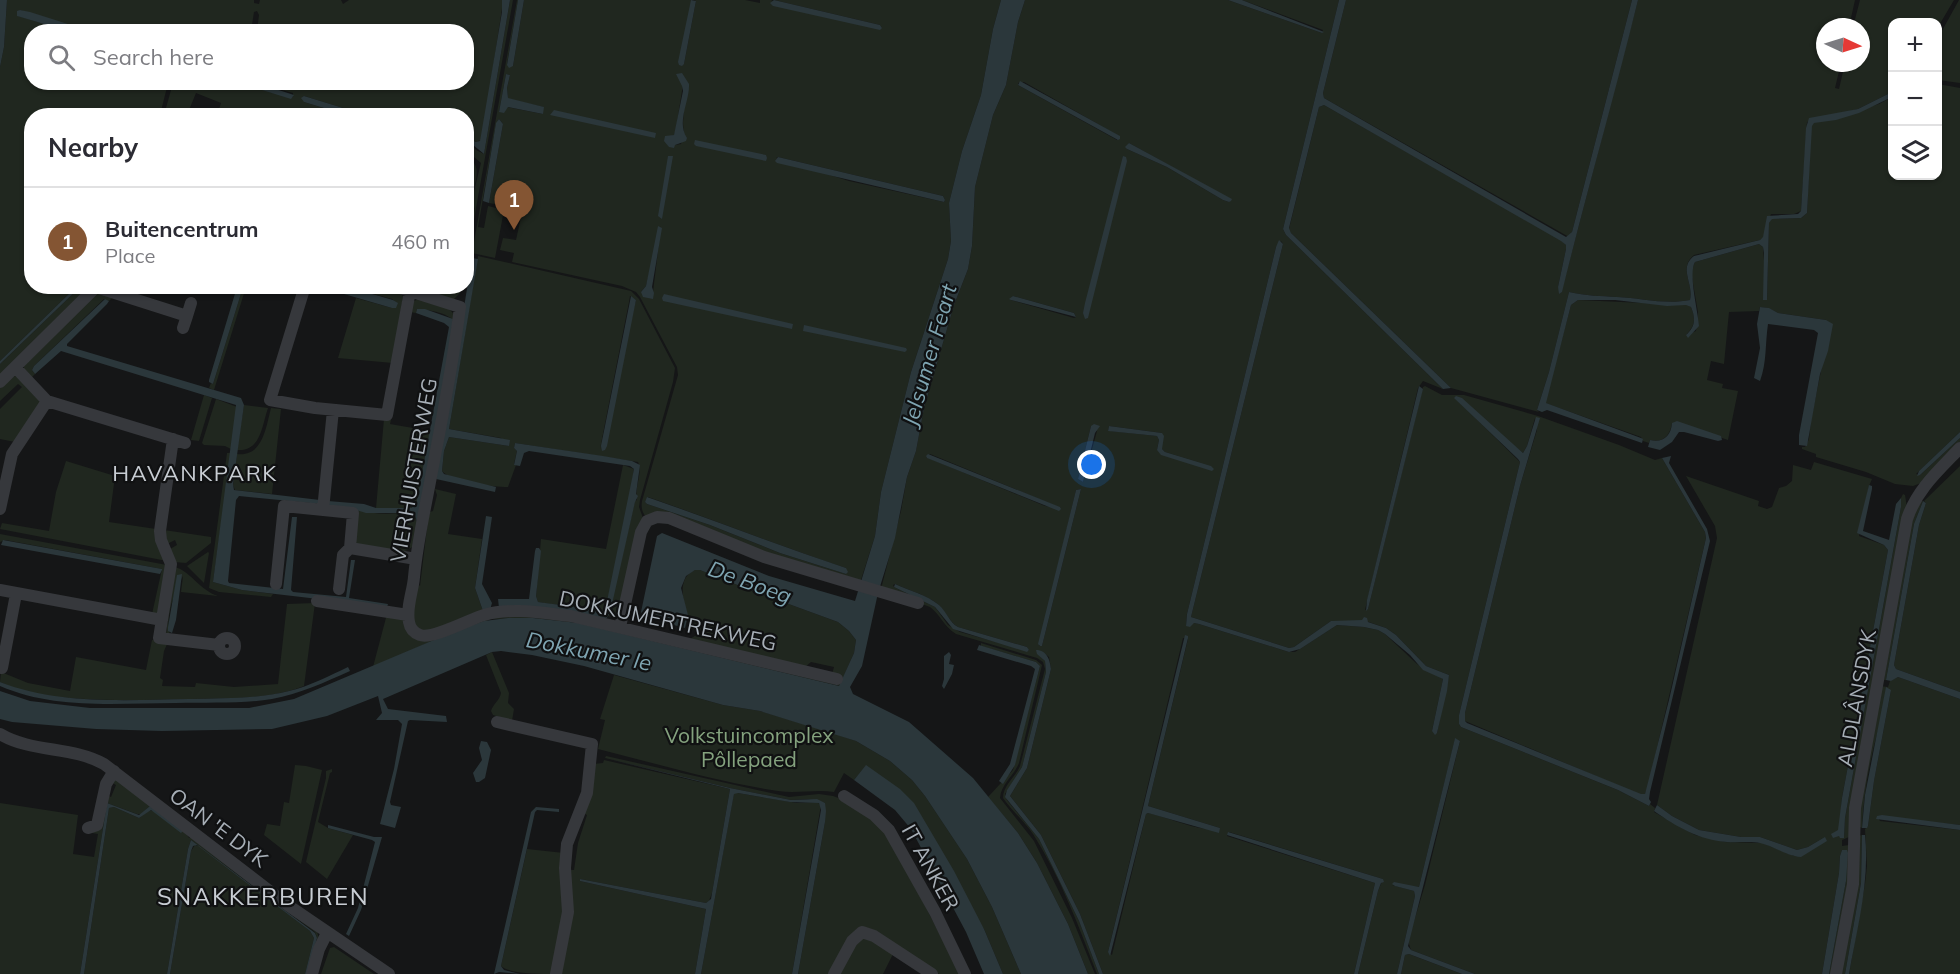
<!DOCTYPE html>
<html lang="en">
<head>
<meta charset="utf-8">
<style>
  :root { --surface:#fff; --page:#f7f7f7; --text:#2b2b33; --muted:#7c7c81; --line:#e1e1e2; --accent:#845533 }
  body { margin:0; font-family:Mulish,sans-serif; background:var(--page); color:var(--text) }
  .controls { position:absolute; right:18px; top:18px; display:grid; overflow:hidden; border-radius:12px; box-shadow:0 2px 4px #0004 }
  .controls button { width:54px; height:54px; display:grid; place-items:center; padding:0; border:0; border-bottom:2px solid var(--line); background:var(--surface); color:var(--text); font:30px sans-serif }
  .compass { position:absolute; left:1816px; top:18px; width:54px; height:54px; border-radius:50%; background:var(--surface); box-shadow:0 2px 4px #0004; rotate:94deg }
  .you { position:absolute; left:1092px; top:465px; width:21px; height:21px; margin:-15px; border:4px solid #fff; border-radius:50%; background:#1a73e8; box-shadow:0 0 0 9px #1a73e833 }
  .badge { display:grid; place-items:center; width:39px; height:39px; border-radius:50%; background:var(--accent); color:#fff; font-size:20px; font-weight:700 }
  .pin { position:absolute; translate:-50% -50px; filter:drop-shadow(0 2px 3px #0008) }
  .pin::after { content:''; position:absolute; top:32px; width:21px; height:18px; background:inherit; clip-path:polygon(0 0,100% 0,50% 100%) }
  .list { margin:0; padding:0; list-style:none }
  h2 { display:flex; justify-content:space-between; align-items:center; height:78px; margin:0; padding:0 24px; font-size:26px }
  h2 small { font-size:20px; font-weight:400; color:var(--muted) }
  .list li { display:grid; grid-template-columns:39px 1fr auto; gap:18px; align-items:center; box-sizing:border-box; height:108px; padding:0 24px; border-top:2px solid var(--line) }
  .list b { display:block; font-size:22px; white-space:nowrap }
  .list p { margin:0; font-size:20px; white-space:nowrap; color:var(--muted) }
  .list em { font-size:20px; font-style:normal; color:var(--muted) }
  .icon { flex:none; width:33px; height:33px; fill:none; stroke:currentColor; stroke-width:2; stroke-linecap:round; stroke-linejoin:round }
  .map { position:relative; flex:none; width:1960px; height:974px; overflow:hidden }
  .search { position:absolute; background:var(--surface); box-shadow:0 2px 4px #0004; left:24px; top:24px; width:450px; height:66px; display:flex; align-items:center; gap:15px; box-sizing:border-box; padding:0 21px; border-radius:24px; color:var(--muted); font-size:22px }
  .panel { position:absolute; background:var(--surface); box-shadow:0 2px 4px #0004; left:24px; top:108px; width:450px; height:186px; border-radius:24px }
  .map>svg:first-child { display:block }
  .green { fill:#20271f; fill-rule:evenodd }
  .water { fill:#2b373b }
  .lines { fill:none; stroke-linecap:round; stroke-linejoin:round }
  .minor { stroke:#36383c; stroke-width:12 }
  .labels { text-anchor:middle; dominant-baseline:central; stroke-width:4.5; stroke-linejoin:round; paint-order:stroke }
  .street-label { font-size:21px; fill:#a7afb7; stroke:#101112 }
  .park-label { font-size:21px; fill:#84a27e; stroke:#101112 }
  .water-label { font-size:22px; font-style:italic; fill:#7fa5b2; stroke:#101112 }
  .neighbourhood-label { font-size:22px; letter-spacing:1.5px; fill:#c8cdd3; stroke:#101112 }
  .quarter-label { font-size:24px; letter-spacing:1.5px; fill:#c8cdd3; stroke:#101112 }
</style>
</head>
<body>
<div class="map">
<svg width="1960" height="974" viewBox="0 0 1960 974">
  <rect width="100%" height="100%" fill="#151617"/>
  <path class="green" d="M7,0H254V3L259,4L260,0H341L343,4L349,0H502L503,2L482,140L475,142C471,137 471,129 467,127L466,116L366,115L304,96V102L347,115H217L221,103L196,93L187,115H164L173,83H240L273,93L293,97V93L257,83L466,82V32L257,31L259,15L257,11L254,12L251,31L90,32L20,10L18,16L68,31L32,32V82L168,83L160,115L32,116V286L76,287L0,361V67L4,47Z
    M510,0H513L467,259L475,206L467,226V156C484,168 474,181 472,199L481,163L467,151V140L476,150L484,154Z
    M517,0H518L507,64L513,66L524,0H692L679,65L684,64L695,6L696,1L694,0H745L760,3V0H773L771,1L882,28L880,25L774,0H1001L993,29L981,95L962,151L949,203L951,241L948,259L911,372L881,492L875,536L860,583L646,517C642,512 641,508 642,501L678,375L677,367L640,297L636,292L622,286L512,262L514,253L500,250L503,238L516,240L521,217L516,216L517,208L489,203L503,124L499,119L496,124L478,227L484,228L488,206L504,210L495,258L472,253ZM506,74L510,75L507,88L508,99L543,107V114L507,107L499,112ZM684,78L686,80L683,123L684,135L681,144L675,145L670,137L674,135L676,129ZM778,157L943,196L945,200L944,202L849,181L776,158ZM661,226L653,292H641L646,286ZM648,497C714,520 779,546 846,568V574L780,553L710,525L647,504L645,502Z
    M1025,0H1228L1322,33L1323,30L1242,0H1339L1283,229L1286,235L1443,389L1423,381L1418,388L1365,610L1368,609L1423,387L1425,386L1442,395H1464L1538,416L1619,445L1655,460L1662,458L1705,532L1706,538L1648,786L1645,794L1641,795L1465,721V713L1520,486L1537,430L1535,418L1527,446L1523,453L1454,397L1520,462L1459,715V724L1461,727L1618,790L1649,806L1650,804L1655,808L1654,812L1695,835L1725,842L1763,843L1794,856L1825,837L1808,847L1797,850L1760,837H1741L1699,830L1672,816L1657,805L1717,538L1715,526L1686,476L1759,501L1758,506L1767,509L1772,507L1779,488L1786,486L1792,481L1793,465L1811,470L1814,462L1872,479L1869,486L1859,536L1884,545L1888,550L1842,798L1839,836L1844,838L1845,818L1901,507V498L1903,494L1905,495L1907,508L1849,837L1842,840V846L1849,845L1852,857L1834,974H1829L1846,881L1842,850L1840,856L1839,873L1822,974H1475L1411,950L1408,941L1425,885L1460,741L1455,739L1419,887L1392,885L1414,891L1415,896L1397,974H1358L1378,891L1383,879L1229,832L1227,836L1375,883L1354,974H1103L1080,914L1041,835L1010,796L1027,768L1051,669L1049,657L1043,652L1039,655L1045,661L1046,672L1022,767L1005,794L1007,800L1039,839L1079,921L1099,974H1097C1079,927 1060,876 1033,834C1024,821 1012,811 1003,798C1003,785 1015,778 1020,766L1045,669L1043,662L1037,658L956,634C944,627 940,614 930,607L881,589L901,511L907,477L916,451L924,408L954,305L968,269L972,246L975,187L993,115L1006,85L1018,22ZM1024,82L1119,136L1120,138L1117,140L1018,85V83ZM1129,143L1221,194L1231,199L1229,202L1223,200L1167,167L1127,149ZM1281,241L1283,244L1191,617L1289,648L1294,647L1331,621H1366L1386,628L1396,635L1426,666L1449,675L1437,733L1432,731L1443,679L1417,664L1385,634L1378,630L1364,627L1337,625L1295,652H1289L1199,624L1194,623L1186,626L1187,614L1276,247ZM1013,296L1074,313L1076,317L1074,318L1011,300ZM1091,426L1097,431L1083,482L1078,479ZM1109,426L1162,433V449L1165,452L1214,467L1157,450L1159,440L1157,436L1111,431H1108ZM930,454L1061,508L1045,506L926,457ZM1081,489L1042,646H1039L1076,490ZM895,584C908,590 923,594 935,602C945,609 948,621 958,627L1027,647L1029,651L960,632L948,625L935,607L894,587L893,585ZM1183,638L1188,639L1148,806L1220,828C1199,833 1169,817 1148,813L1146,814L1112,955L1108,952Z
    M1346,0H1632L1572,232L1569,237L1324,98L1323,93Z
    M1638,0H1855L1849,27H1825V63H1841L1835,88L1839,89L1845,63H1861V27H1853L1860,0H1954L1938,27V22H1892V92L1858,109L1807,122L1801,211L1794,214H1771L1763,238L1760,240L1694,255C1678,268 1694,284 1690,300C1666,305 1641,298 1617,297C1601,296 1586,296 1569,292L1549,372L1537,410L1539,412L1451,388L1291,233L1289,229L1319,107L1324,105L1561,240L1566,245V249L1558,287L1561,293Z
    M1959,0H1960V83L1938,80V38Z
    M1938,84L1960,88V432L1916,474L1920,475L1960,438V445L1921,483L1913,486L1895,484L1866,472L1816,457V454L1802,449V447H1805L1809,439L1811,420L1822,366L1826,320L1778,313L1768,308L1760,307L1759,311L1729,312L1724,364L1711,361L1707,380L1723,384L1722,388L1738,391L1728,440L1678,423H1672C1670,436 1663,443 1650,440L1649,443L1643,441L1641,437L1545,403L1571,305L1578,300L1687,305L1691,307C1696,319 1695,326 1686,335L1696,331L1698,312L1691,272L1695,262L1759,244L1763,247L1767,300L1769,223L1771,219L1801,218L1807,213L1811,126L1813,123L1879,104L1892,97V176H1938Z
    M478,256L631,291L639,299L675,368L673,382L640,500L639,507L643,518L619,614L615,618L608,616L635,501L637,500C634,488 643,473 638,462L515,443L514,448L517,451L514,464L516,465L508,487C493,487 451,482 442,471L444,451L449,437L509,446L501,438L449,429ZM630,296L636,300L600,449L629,302Z
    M80,287H91L0,377V364Z
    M243,287H246L214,390L209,388L211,383L213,384Z
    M348,287C365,287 391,283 403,296L393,363L338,358L356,298L392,308L397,303L392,299Z
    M408,287H456L459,290L461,287L460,293L453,300Z
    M96,293L113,297L109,301L104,299L34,366L32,370L35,374L31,378L24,369V365Z
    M418,299C433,301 453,304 456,321L415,543C405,560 377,549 361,546L357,544L354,537L357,509C375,516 393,513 412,513L415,515L416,521L419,519L455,322C447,312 429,310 417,309L416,313L410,312L412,302Z
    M15,376L19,377L40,400V404L15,442L0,439V409L22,387L18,384L0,401V387L10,378Z
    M204,395L212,398L199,441L191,440Z
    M216,399L237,407L231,449L225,446L204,445L202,443Z
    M244,405L268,408C262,425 261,452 237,450Z
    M271,408L281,409L272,494L235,490L233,485L237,454C263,457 266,427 271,408Z
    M384,419L391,420L390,424L430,431L417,500L416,504L411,508H376Z
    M227,453H231L213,582L242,590L273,594L271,597L219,592L209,588Z
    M66,461L115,476L109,522L156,529L167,561L0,529L2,523L49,531L56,492Z
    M623,465L634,469L632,483L606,610L603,612L538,602L536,596L541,539L606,549Z
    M1960,466V692L1896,669L1894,665L1919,525L1926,503L1924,501Z
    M435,489L456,494L448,534L482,539L475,588L483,611L427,633L413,625L416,582L420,586L428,520L430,512L433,511L437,495Z
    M1918,499L1923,501L1914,524L1886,680H1884L1910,520Z
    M164,530L211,537V543L186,563L174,562L170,549L177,545L175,540L167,544Z
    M0,534L167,565L158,614H152L162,569L5,540L0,542Z
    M208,552L209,553L204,583L187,566Z
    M174,567C190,570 199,590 218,596L181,592L183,576C174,592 165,617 170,635L166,634Z
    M695,570H700L750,590L838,622L849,631L856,640L854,653L843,678L832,674L834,667L811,662L804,668L686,642L696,635C688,617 671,580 695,570Z
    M315,603L304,686C268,700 229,698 191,699C139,700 85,702 35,694C23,692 11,687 0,682L1,672L28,683L70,691L76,657L146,670L152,640L168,642L164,651L160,678L163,680L162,686L195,687L196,683L234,687L278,684L287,604Z
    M387,614L401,616L418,639L484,617H558L841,683L839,686L578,623L533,618L491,619L448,634L373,667Z
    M981,643L1036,660L1042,665L1019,763C1014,776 1001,784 1000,798L1034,841L1072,918L1095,974H1088L1068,924L1037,863L1018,833L988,797L1013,770L1040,666L1036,662L981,646Z
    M492,652L509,693L508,703L514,709L512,721L493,715L491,711C493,704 500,700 501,693L486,655Z
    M614,675L723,705L760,711L836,734L856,741L890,761L912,780L925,796L967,859L992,907L1021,974H1003L984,929L866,766L854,780L844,773L834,792C816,789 797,794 778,791C718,782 658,764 598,749L605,720L600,719Z
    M1898,677L1960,699V825L1877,816L1880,821L1960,830V974H1849L1865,884L1867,866L1865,829L1868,826L1874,781L1891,690C1875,734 1864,781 1862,828L1856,825L1880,686L1888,687L1890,681Z
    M606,756L789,797L819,794L833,796L841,799L873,818L891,839L960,974H939L867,929L831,974H798L825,822V803L808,799L791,800L730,788L605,758Z
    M604,760L730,789L712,893L709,901L706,903L580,879V881L706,909L695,974H558L568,870H574L578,843L587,815L583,813L593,764L603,763Z
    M295,765L306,766L322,770L301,864L264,835L267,824L280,826L284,802L289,803Z
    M332,769V772L330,773L318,822L328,828L353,835L327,879L306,862L326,778V771Z
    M115,778L186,833L189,838L191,837L317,931L319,939L310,974L317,938L315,932L191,840L188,849L167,974H84L109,808L114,807L139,818L148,810L154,811L150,806L141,814H137L107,803L80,974H0V803L78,815L73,854L94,857L98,834L92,833L105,794L111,797L116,785L111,782Z
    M734,793H738L797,803L817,802L821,805L792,974H701Z
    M1862,835L1861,883L1845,974H1838L1858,836Z
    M195,845L199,846L310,931L314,938L305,974H170L191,851Z
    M527,849L564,853L566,891L554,974C539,974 510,974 501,966Z
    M862,935L893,954L883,974H838Z
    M334,947L374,974H321L330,948Z
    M1409,954L1414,956L1462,974H1401L1405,955Z"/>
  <path class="water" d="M0,0H7L4,47L0,67Z
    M502,0H510L484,154L467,140V127L470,128V134L475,142L480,141L502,12Z
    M518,0H524L513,66L509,68L507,65Z
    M691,0L696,1L695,6L684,64L682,66L679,65L678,62Z
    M774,0L880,25L882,28L880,30L773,6L770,3Z
    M1001,0H1025L1018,22L1006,85L993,115L975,187L972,246L968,269L954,305L924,408L916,451L907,477L895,538L878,593L862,666L850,687L853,694L909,722L973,778L1018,833L1037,863L1068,924L1088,974H1021L992,907L967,859L925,796L912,780L890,761L856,741L760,711L723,705L584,666L532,655L501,651L492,652L383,699L388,709L446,716L447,722L410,720L408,721L390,802L391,805L401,807L395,828L380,824L394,769L402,724L398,720H376L382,713L378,696L327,716L272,729L162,731L96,729L12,722L0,719V691L30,701L90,708H249L294,699L448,634L484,621L508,618H533L578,623L839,686L854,653L856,640L849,631L838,622L750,590L700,570H695L686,576L681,588L688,615L685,628L644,617L641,612L657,536L662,533L769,576L855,601L875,536L881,492L911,372L948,259L951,241L949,203L962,151L981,95L993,29Z
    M1228,0H1242L1324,32L1322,33Z
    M1339,0H1346L1323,93L1324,98L1566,237L1572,232L1632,0H1638C1614,98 1586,194 1562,292L1559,294L1558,287L1566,249V245L1561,241L1324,105L1319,107L1289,228L1291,233L1451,388L1443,389L1286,235L1283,229Z
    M20,10L30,12L90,31H68L17,16V11Z
    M682,73L689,84C690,101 676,122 687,138L686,141L675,145L674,148L669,147L664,141L665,136L674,135L683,91L682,86L676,74Z
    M506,74L510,75L507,88L508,98L544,107L543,114L508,107L504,113L499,112Z
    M1020,81L1120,136V139L1118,140L1018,85Z
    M240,83H257L294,95L291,99Z
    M1892,92V97L1859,113L1836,120L1814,123L1812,126L1807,213L1801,218L1772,219L1769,223L1767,300H1763L1764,253L1763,247L1759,244L1695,262C1688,273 1698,311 1699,326L1688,338L1686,335C1695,327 1696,319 1691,307L1686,305L1667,306L1615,300H1578L1571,305L1546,403L1641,438L1643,439L1642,443L1547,410L1542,412L1537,410L1549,372L1569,292C1586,296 1601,296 1617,297C1641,298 1666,305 1690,300C1694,284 1678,268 1694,256L1760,240L1763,237L1767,216L1798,214L1801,211L1806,128L1809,118L1858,109Z
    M304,96L366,115H347L304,102L301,98Z
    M554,110L656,133L655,138L550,115Z
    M499,119L503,124L489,203L483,201L496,123Z
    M695,140L766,155L767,158L766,161L696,146L694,144Z
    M1129,143L1232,199L1231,201L1229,202L1223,200L1167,167L1127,149L1125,147Z
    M668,156H673L662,219L658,216Z
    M1123,156L1126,157L1127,161L1088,318L1085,319L1083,313L1085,303Z
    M778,157L943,196L945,200L944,202L777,163L775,161Z
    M658,226L662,228L652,287L654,293L653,299L643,297L641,292L646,286Z
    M1279,240L1283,244L1191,617L1289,648L1294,647L1331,621L1362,620L1364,617L1367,618L1368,622L1386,628L1396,635L1426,666L1449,675L1447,691L1437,733L1435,735L1432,731L1443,679L1423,670L1410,655L1385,634L1378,630L1364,627L1337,625L1300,649L1289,652L1199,624L1194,623L1190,627L1186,626L1187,614L1276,247Z
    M472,258L478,259L449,429L510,440L509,446L449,437L444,451L442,471L444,474L496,487L495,492L436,479Z
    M76,287H80L0,364V361Z
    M237,287H243L213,384L209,382V380Z
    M320,287H348L393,300L398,303L396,308H392Z
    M664,294L793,324L792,329L663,301L662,298Z
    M631,296L636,300L607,446L605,450L602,451L601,446Z
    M1013,296L1074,313L1076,317L1011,300L1009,299Z
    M105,299L109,301L107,304L67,344V346L241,398L244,405L233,484L234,490L320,500V504L239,496L236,500L228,581L229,583L283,589L292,517H297L291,590L293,592L346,597L351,560H355L349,598L388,604L387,607L242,590L213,582L236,405L61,351L35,374L32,370L34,366Z
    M1760,307L1769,308L1778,313L1826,320L1833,324L1828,351L1820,374L1807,446L1799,445V435L1818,333L1814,330L1768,324C1765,344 1767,362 1760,381L1754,378L1760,348L1757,324Z
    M417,309H425L453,319L446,371L417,522L415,515L412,513H366L353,509L328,505V501L364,504L376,508H411L416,505L449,327L444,323L416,313Z
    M804,325L906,348L907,350L905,352L803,331Z
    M1419,386L1423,389L1368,609L1366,611L1367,600Z
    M1456,396L1462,398L1523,453L1527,446L1536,417L1540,418L1520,486L1465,713V721L1467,723L1641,794H1645L1669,700L1706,538L1705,532L1662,458L1671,456L1669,463L1707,529L1710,541L1650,792L1649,799L1651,802L1649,806L1618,790L1461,727L1459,724V715L1520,462L1518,459L1454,398Z
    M1677,421L1721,436L1722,440L1718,441L1684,432H1679L1672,442L1660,450L1648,447L1650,440C1663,443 1671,436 1672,423Z
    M1094,424L1100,426L1095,433L1083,482L1078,479L1091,426Z
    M1109,426L1162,433L1164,436L1162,449L1165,452L1211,466L1214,469L1212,471L1161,455L1157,450L1159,440L1157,436L1108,431Z
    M1960,432V438L1920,475L1917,476L1919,471Z
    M515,443L603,456L632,461L640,465L636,494L638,496L635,502L610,613L606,619L499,608L498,599H529L535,551L536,548H539L541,551L536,596L538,602L605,611L634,469L630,466L529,451L524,453L520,466L514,465L517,451L514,448Z
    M928,454L1060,507L1061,509L1059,511L927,458L926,456Z
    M1869,485L1872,486V489L1863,531L1889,540L1896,504L1901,498V507L1845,818L1844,838H1840L1839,836L1833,838L1831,834L1838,830L1842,798L1888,550L1884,545L1857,533Z
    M1081,489L1042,646H1040L1038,644L1076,490Z
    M647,497C714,520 779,546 846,568L848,572L846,574L780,553L710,525L647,504L645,502Z
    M1923,501L1926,503L1919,525L1894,665L1896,669L1960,692V699L1898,677L1891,681L1886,680L1914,524Z
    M486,516L492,517L482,584L492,603L490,610L483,611L475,588Z
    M3,540L162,569V570L160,574L1,545Z
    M182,574L176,620L172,633L168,631V627L177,575Z
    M895,584C908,590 927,595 939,605C947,612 949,622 958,627L1027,647L1029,650L1027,652L953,629L935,607L894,587Z
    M1185,635L1188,636V638L1148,806L1220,828L1219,833L1148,813L1146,814L1110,956L1108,952Z
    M979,645L1036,662L1040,666L1015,765L1003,784L999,781L1010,764L1035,669L1031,666L977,650Z
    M1036,650C1047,650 1050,660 1051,669L1027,768L1010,796L1041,835L1080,914L1103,974H1099L1079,921L1039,839L1005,797L1007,790L1022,767L1046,672L1045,661L1037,654Z
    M949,652L951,655L949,664L954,665L952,674L944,689L942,686L944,679V656Z
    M348,667L350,671C325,682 300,694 272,699C241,704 208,702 176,703C118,703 55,710 0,686V682C59,705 127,700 189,699C223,698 257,699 289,691C310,686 329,676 348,667Z
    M1886,687L1891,690L1874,781L1868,826L1867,828H1862L1865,795Z
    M1455,738L1460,741L1408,946L1411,950L1475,974H1462L1409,954L1405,955L1401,974H1397L1415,896L1414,891L1395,886L1392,884L1394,882L1419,887Z
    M481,741L487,742L491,750L485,778L479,782H476L473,773L482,760L479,748Z
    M605,758L730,788L791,800L817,799L825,803L826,811L825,822L798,974H792L821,810L819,803L790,802L738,793L734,794L701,974H695L706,909L580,881V879L706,903L711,899L712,893L730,789Z
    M866,765L900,789L914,803L954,871L984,929L1003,974H984L966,932L911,829L895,810L854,780Z
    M107,803L139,815L150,806L183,831L181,833L151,810L139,818L114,807L109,808L84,974H80Z
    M1657,805L1672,816L1699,830L1741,837H1760L1797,850L1808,847L1825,837L1827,841L1801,857C1786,856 1774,846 1760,843C1750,841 1738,843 1727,842C1699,840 1677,827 1654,811Z
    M536,807L559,809V812L537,810L535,812L501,966L504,970L520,974L499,972L494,974L531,812Z
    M1882,815L1960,825V830L1876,819L1877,816Z
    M328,825L374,837H382L361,910L349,936L346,934L358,908L375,842L372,840L328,828Z
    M1228,832L1383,879L1384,882L1381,883L1378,891L1358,974H1354L1375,883L1227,835Z
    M1862,835H1865C1870,882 1857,928 1849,974H1845L1861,883Z
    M191,840L315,933L317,938L308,974H305L314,938L310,931L197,845L193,846L191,851L170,974H167L188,849Z
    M1842,850H1847L1848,853L1846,881L1829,974H1822L1839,873L1840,856Z"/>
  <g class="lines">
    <path class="minor" d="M305,286L270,400L315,408L387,415L410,291
      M394,286L460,307C453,365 441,424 430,482C424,514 417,544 414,577C413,591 406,607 409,622C410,628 414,633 420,635C432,640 470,619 484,615C511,607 543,613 571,616L837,679
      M96,287L187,316L191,303
      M183,328L187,316
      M15,367L47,401L185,443
      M0,382L97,286
      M173,439L160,531L161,540L171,564L159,638L219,645
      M0,509L12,454L47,401
      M323,510L333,410
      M350,548L416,559
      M276,584L284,506L353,513L350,548L343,555L339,589
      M0,590L162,620
      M317,601L408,615
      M620,627L641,532L647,521L657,517L669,518L764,557L918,603
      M219 646a8 8 0 1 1 16 0a8 8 0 1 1-16 0Z
      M2,668L16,594
      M497,722L592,744L587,793L567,844L565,868L568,912L556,974
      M0,734C32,753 72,746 104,764L289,906L389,974
      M844,796L874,815L889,830L935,912L965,974
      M88,828L97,825L106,784L114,771
      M312,974L319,949L327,933
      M834,974L852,941L862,932L874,936L932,974
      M1836,974L1853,884L1855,808L1907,519C1917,489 1939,470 1960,448"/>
  </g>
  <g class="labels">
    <g class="street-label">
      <text transform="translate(413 470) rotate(-80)">VIERHUISTERWEG</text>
      <text transform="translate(668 620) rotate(12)">DOKKUMERTREKWEG</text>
      <text transform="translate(1856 698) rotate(-80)">ALDLÂNSDYK</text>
      <text transform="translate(219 827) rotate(37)">OAN 'E DYK</text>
      <text transform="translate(931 867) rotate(61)">IT ANKER</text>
    </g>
    <g class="park-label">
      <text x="749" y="735">Volkstuincomplex<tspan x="749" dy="24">Pôllepaed</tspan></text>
    </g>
    <g class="water-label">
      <text transform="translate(929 355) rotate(-74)">Jelsumer Feart</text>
      <text transform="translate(750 582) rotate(20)">De Boeg</text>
      <text transform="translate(589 651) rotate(11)">Dokkumer Ie</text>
    </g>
    <g class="neighbourhood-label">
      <text x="195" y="473">HAVANKPARK</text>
    </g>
    <g class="quarter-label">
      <text x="263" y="896">SNAKKERBUREN</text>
    </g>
  </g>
</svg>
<div class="controls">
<button>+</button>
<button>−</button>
<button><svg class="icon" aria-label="layers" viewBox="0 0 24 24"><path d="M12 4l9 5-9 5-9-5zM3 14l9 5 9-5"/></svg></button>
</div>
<svg class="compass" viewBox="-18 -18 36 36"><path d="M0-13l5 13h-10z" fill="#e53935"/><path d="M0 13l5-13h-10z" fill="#7c7c81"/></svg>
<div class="you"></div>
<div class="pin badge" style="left:514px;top:230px">1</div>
<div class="search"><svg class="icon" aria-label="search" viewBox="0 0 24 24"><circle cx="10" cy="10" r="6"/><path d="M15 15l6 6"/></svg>Search here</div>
<section class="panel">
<h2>Nearby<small></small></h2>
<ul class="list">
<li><span class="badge">1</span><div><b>Buitencentrum</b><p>Place</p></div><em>460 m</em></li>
</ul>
</section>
</div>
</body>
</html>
